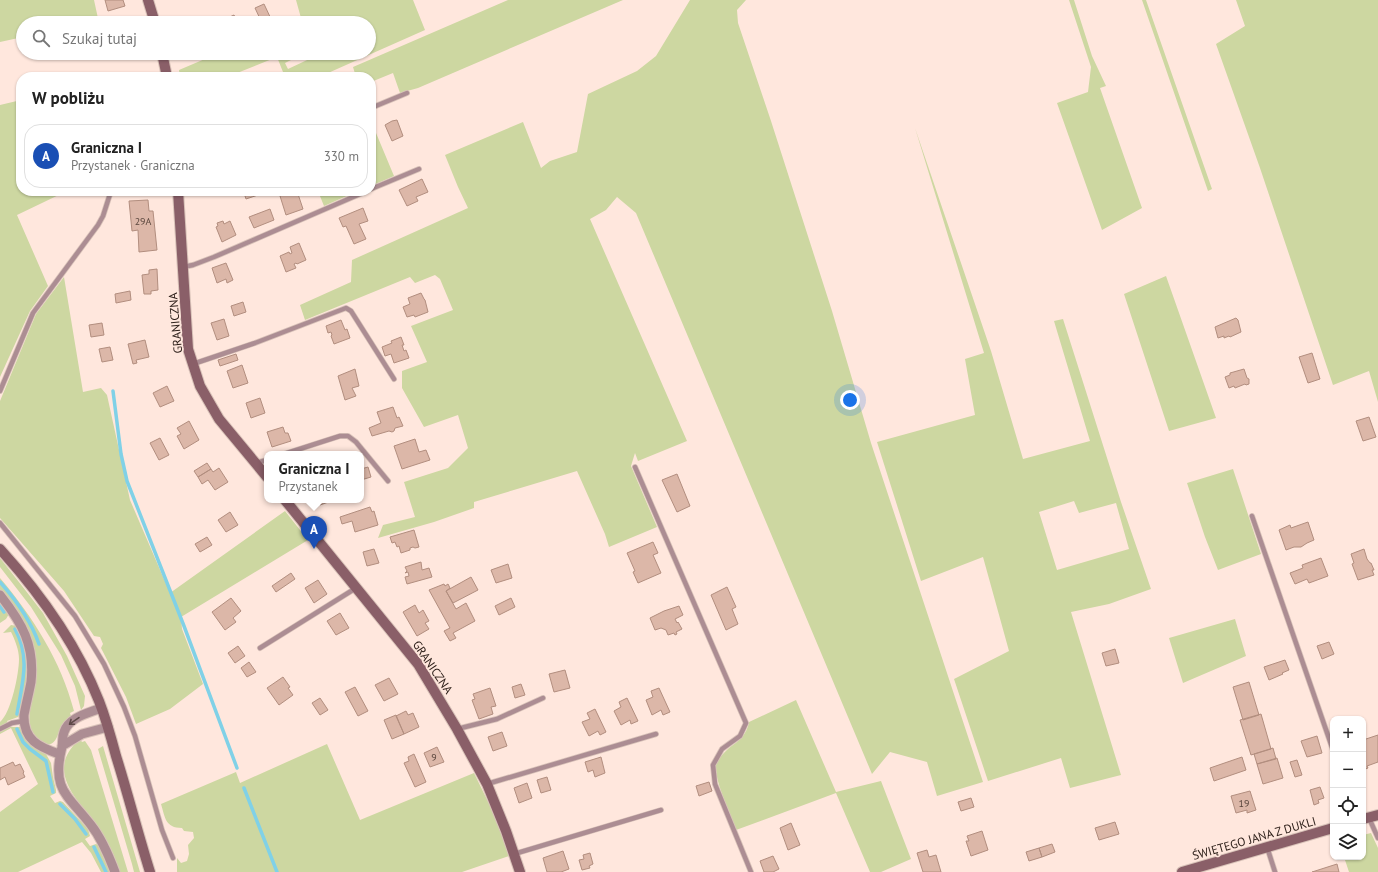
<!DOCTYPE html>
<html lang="pl">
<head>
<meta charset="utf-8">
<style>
  :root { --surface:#fff; --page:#f2f2f2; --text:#222; --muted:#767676; --line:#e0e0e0; --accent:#0f766e }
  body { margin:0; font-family:"PT Sans",sans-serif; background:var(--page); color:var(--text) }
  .controls { position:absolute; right:12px; bottom:12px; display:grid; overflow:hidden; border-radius:8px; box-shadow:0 1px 3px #0004 }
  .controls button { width:36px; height:36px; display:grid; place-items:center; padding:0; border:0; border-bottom:1px solid var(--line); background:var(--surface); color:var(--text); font:20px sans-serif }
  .you { position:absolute; left:850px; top:400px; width:14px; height:14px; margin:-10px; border:3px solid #fff; border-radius:50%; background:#1a73e8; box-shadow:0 0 0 6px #1a73e833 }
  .badge { display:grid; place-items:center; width:26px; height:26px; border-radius:50%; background:var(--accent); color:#fff; font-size:13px; font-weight:700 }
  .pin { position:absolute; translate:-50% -33px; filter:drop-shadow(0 1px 2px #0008) }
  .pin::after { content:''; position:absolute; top:21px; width:14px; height:12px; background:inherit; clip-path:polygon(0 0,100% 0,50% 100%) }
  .popup { position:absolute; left:264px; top:451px; width:100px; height:52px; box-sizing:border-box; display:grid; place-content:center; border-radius:8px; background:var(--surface); filter:drop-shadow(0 1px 3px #0005); font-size:13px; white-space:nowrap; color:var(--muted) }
  .popup b { font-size:15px; color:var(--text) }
  .popup::after { content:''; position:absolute; left:50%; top:100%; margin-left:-8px; border:8px solid transparent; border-top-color:var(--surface) }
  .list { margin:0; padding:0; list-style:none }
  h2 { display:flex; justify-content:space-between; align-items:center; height:52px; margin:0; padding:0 16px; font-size:17px }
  h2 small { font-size:13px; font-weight:400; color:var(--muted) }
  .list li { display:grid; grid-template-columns:26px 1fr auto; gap:12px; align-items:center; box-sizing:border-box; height:64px; margin:0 8px 8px; padding:0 8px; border:1px solid var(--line); border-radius:16px }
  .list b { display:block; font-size:15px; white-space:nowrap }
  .list p { margin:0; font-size:13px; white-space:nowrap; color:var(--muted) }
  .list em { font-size:13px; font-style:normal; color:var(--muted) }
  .icon { flex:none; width:22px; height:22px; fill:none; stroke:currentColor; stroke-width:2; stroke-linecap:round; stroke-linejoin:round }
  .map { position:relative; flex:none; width:1378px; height:872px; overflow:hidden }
  .search { position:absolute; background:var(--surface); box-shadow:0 1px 3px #0004; left:16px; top:16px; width:360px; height:44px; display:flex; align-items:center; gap:10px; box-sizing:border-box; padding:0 14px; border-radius:22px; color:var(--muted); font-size:15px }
  .panel { position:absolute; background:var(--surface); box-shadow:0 1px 3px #0004; left:16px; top:72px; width:360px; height:124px; border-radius:16px }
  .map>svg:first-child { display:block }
  .green { fill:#cdd7a1; fill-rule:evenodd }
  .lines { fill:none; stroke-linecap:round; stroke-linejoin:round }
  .stream { stroke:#80d1e7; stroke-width:3.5 }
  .building { fill:#dcb7a8; stroke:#b28e7f }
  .lane-casing { stroke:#d9c3b9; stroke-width:6 }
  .street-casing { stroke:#d9c3b9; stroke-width:11 }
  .secondary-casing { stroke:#d9c3b9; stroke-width:12 }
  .lane { stroke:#ac8d93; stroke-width:4.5 }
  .street { stroke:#ac8d93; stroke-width:9 }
  .secondary { stroke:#8a5f68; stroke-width:10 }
  .oneway { stroke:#5f4a49 }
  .labels { text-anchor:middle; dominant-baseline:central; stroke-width:3.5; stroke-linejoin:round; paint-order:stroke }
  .number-label { font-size:10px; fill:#57443b }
  .street-label { font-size:12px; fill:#2b1d17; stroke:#ffe7dd }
</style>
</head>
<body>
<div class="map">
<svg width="1378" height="872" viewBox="0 0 1378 872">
  <rect width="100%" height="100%" fill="#ffe7dd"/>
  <path class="green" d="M0,0H94L99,23H23V37L0,42Z
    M296,0H413L425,30L319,77H285L277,57L227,77H180L179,70L219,53H305L285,63L288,69L322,53H369V23H290L301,18Z
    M508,0H623L418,88L400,93L393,73L371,82V77H356L353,67Z
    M690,0H746L737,10L738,23L771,121L832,311L871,443L983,782L937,796L927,762L890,752L872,774L636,213L617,197L606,210L590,219L687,441L638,461L635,453L631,466L657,527L609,547L605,534L577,471L474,502V508L434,522L378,538L383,525L415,517L404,482L448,468L468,448L458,415L424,427L402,388V371L427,362L411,326L453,310L440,279L435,275L415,283L410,277L305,320L300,305L351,282L352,260L468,208L458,187L445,155L523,122L541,168L550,161L577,152L588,94L637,71L656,56Z
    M1069,0H1074L1092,56L1106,86L1100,88L1142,208L1102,230L1057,103L1088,92L1091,67Z
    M1142,0H1146L1212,189L1208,191Z
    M1236,0H1378V402L1369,371L1333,385L1260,168L1216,44L1245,26Z
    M21,100V191H67L17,215L48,286L30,311L0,377V105Z
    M371,121L394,176L371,186Z
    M915,128L991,351L1023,459L1090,441L1054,321L1063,319L1121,502L1151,589L1109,604L1071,612L1121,775L1070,788L1061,758L988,781L954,679L1009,651L983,557L921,581L877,442L975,415L965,359L984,353ZM1074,501L1079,513L1116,503L1129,549L1057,570L1039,512Z
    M318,191H358L324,206Z
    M1166,276L1216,418L1169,431L1124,294Z
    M64,277L83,392L101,388L107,395L130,500L170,593L285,511L308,540L181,617L182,629L203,684L170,709L136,724L126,697L101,648L103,644L100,637L94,636L64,591L0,518V401L36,314Z
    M1233,469L1261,554L1218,570L1205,537L1187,483Z
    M0,558L26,591L43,613L67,656L85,696L84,706L81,710L75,686L61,655L31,607L0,567Z
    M0,578C33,617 61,661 74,711L70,713L71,716C67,719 64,723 61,727C58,733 56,746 47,744C17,735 34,693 36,672C36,667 36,662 36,657C34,637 21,618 9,602C7,599 1,594 0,590C0,587 0,581 0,578Z
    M0,600L9,614L6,619L0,623Z
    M1235,619L1246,656L1183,683L1169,638Z
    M11,625L17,626L26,646L28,673L20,715L18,717L7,721L10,727H21L37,749L46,754L51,763L53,777L56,790V793L50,796L55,803L60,801L63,802L88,829L90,836L85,839L90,846L96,844L98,845L110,872H101L91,853L82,842L18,872H0V812L38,784L11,728L0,734V722C11,713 19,674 19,659C19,650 15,640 11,632L3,633Z
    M796,700L836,792L881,781L911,859L881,872H870L836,793L736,830C731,815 714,780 716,765C717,759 725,752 729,748C739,741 747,734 749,722Z
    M80,739L82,742L85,741L91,750L128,872H120C115,857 109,843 100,830C81,802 42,772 80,739Z
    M327,744L360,820L474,773L495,816L509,856L462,872H177V858L181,863L187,861L189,854L188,845L194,838L193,832L184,831L182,828C165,828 165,817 161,804L236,772L240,783Z
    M103,746L140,872H134L132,864L98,749Z
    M1371,833L1378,848V872H1349L1344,857H1363V835Z"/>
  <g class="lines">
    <path class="stream" d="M113,391L121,454L127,481L184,626L237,768
      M0,582C16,600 31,621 39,644
      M0,606L4,612
      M15,629C31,658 22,684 17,714
      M17,729L23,742L30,749L46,761L53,792
      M244,788L277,872
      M60,804L75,819L86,834
      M94,847L106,872"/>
  </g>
  <path class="building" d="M105,0H123L125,6L108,11Z
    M264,4L272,21L268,23H262L255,8Z
    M234,15L237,21L240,20L242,23H221V21Z
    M397,120L403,136L392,141L385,125L392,121Z
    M422,179L428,192L416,197L418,201L407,206L399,190Z
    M240,191H263V192L260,193L261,194L246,199L244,193H241Z
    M294,191H297L303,209L286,215L280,196Z
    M148,200L149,211H153L157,250L139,252L138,230L132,231L129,201Z
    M363,208L368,221L359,224L366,239L354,244L346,226L343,227L339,218Z
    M270,209L274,220L254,228L249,217Z
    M223,221L224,224L230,221L236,235L222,242L216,227L218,226L217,223Z
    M299,243L306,260L297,264L296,263L294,264L296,268L286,272L280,256L289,252L290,254L292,253L290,247Z
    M226,263L233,280L227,283L226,279L217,283L212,268Z
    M157,269L158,290L151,291V294H144L142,275L149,274V270Z
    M130,291L131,300L116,303L115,294Z
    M421,293L424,299L425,300L428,312L415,317L414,315L407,317L403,307L410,304L408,298Z
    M243,302L246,312L234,316L231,306Z
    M1236,318L1238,320L1241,332L1230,337L1229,336L1224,338V336L1218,338L1215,327Z
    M224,319L229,336L217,340L211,323Z
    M341,320L345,330L347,329L350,338L334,344L331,336L332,335L331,332L328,333L326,326Z
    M102,323L104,335L91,337L89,325Z
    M401,337L404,345H402L404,351L406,350L409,358L394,363L391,354L385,356L382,347L392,343L391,341Z
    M145,340L149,357L136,360L137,363L133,364L128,344Z
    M110,347L113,360L102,362L99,349Z
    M1312,353L1320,379L1308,383L1299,357Z
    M236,354L238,360L220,366L218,360Z
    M242,365L248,383L233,388L227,371Z
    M355,369L359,386L352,388L356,396L345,400L338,376Z
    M1244,369L1247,378L1249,379V384L1246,385L1245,384L1235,388L1234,386L1229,388L1225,377L1230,375V373Z
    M167,386L174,401L160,407L153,393Z
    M260,398L265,413L251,418L246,403Z
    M393,407L397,418L399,417L403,426L395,428L394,431L392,432L389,431L372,436L369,428L381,423L377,412Z
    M1369,417L1376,437L1363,441L1356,421Z
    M189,421L199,440L184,449L177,436L181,434L177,428Z
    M283,427L285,433H288L291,441L272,447L267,432Z
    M160,438L169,455L159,460L150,443Z
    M415,439L419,452L426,450L430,460L402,469L394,446Z
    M207,463L211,469L198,477L194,471Z
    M368,467L371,477L361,480V469Z
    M219,468L228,482L215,490L208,480L202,484L198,477L211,469L213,472Z
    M677,474L690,506L677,512L662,480Z
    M319,500H334L320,505Z
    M370,507L372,512L374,511L378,525L355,532L352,521L342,524L340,517Z
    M230,512L238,525L226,532L218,520Z
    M1308,522L1314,540L1307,543L1301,547H1294L1286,550L1279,530L1290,525L1291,528Z
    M414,530L419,547L415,548L413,547L410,548V550L401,553L399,546L397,547L395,542L392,543L390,537Z
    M207,537L212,545L200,552L195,544Z
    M653,542L658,553L653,555L661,573L638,583L633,572L635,571L627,553Z
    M374,549L379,563L367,566L363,552Z
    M1364,549L1367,559L1370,563H1371L1374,570H1372L1374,575L1358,580L1352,564L1354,563L1351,554Z
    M1321,558L1328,576L1309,583L1307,579L1295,584L1290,573L1303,568L1302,565Z
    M421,562L422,570L429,568L432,577L407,584L405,577L409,576L408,572L405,573L407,571L405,567Z
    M508,564L512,578L496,583L491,570Z
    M291,573L295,579L276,592L272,586Z
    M471,577L478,590L453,603L446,591Z
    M318,580L327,594L314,603L305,588Z
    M444,584L445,586L448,584L450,588L446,591L456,609L466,603L475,621L453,633L456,638L450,641L444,631L450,628L429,590Z
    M727,587L736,607L732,609L738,624L726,630L711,595Z
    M231,598L241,611L233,618L236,622L225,630L212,612Z
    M511,598L515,607L499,615L495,606Z
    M415,605L419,613L423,610L429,621L425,623L429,629L417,636L403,612Z
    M679,606L683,615L675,619L677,623L678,622L682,629L676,632L677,634L675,635L674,633L668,635L666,630L661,628L655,630L650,618L664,611Z
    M340,613L349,628L336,635L327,621Z
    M1329,642L1334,654L1322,659L1317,646Z
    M238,646L245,656L235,663L228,653Z
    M1115,649L1119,663L1106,666L1102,653Z
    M1285,660L1289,670L1282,673L1283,674L1269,680L1264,667Z
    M249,662L256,672L247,677L241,668Z
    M565,670L570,688L554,692L549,674Z
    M283,677L290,687L288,688L293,695L279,705L267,688Z
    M389,678L398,694L384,701L375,685Z
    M1249,682L1259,715L1243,720L1233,687Z
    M521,684L525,695L515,698L512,687Z
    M355,687L368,711L358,716L345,692Z
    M490,688L496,706L491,707L493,714L479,719L472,700L475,699L473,694Z
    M659,688L670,712L663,715L661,710L652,715L646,700L653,697L651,691Z
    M320,698L328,710L320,715L312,703Z
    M627,698L638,721L631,724L630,720L621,725L614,711L621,707L619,702Z
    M595,709L606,732L600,735L598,731L589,736L582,722L590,719L587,713Z
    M406,711L408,715L413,713L419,727L404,734L396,716Z
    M1261,714L1271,749L1251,755L1240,720Z
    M396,715L404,734L392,739L384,720Z
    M502,732L507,746L493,751L488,737Z
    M1378,735V762L1367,766L1368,768L1363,770V740Z
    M1317,736L1322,753L1307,757L1301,741Z
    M437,747L444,762L430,767L424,753Z
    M1273,748L1276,759L1257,764L1254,754Z
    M414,754L426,782L415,787L404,763L409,761L408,757Z
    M601,757L605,773L595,777L593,770L588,772L585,762Z
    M1242,757L1246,770L1214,781L1210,768Z
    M1277,758L1283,778L1263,784L1257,764Z
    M1297,760L1302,775L1295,777L1290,762Z
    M13,762L15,766L20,764L24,772L23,773L25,777L8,785L5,777L0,780V768Z
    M547,777L551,790L541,793L537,780Z
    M709,782L712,791L699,796L696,786Z
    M527,783L532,798L519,803L514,788Z
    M1320,787L1324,798L1318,800L1319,803L1314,805L1310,790Z
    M1250,791L1256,810L1247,813V810L1236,813L1231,796Z
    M971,798L974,807L961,811L958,802Z
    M1115,822L1119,834L1099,840L1095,828Z
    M791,823L800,845L788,850L780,828Z
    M982,831L988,850L971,856L966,841H969L967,836Z
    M1052,844L1055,852L1042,857L1039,848Z
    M1039,848L1042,857L1029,861L1026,852Z
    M927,850L929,857L936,855L941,872H923L917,853Z
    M563,851L569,869L561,872H547L543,858Z
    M590,853L593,864L589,866L590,868L582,870L579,860L584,859L583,855Z
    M773,856L779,869L773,872H764L760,861Z
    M1337,864L1339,872H1312Z"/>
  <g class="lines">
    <defs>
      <path id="lane" d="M371,108L407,93
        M371,189L419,169
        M183,267L193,265L214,257L367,191
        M193,364L255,343L346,308L351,311L394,379
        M0,391L33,313L98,225L103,216L111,191
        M284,454L340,436H348L356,442L388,481
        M256,463L267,460
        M635,467L746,723L740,736L722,749L713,765L715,784L751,872
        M1252,516L1333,750
        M0,523L75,616L104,664L124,707L135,736L162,830L173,858
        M260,648L356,588
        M0,729L12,723L24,721
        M457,729L497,719L543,698
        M487,784L656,734
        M1369,818L1378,838
        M1267,847L1275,872
        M514,854L661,810"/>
      <path id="street" d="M0,595C22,623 35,645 31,682C29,693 26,704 24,715C23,740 39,747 59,754
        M101,708C89,713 69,717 64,732C62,737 63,742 62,747C51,790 68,795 91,825C102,839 109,856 115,872
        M62,746L82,734L108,727"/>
      <path id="secondary" d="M148,0L155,23
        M162,53L167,77
        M178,191L188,349L200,386L219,419L267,477
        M285,500L418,664L457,729L487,784L506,831L520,872
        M0,549C40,593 77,645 99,701C106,719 111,737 116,756C128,794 138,834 150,872
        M1363,819L1378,815
        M1182,872L1333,828"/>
    </defs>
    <use href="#lane" class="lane-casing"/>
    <use href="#street" class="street-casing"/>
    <use href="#secondary" class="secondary-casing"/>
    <use href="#lane" class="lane"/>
    <use href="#street" class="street"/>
    <use href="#secondary" class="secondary"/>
  </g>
  <defs><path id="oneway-shaft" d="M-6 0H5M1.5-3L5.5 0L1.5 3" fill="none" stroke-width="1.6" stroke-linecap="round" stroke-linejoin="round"/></defs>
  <use class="oneway" href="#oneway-shaft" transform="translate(74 721) rotate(145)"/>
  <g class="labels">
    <g class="number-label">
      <text x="143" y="221">29A</text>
      <text x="434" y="757">9</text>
      <text x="1244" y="803">19</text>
    </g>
    <g class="street-label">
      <text transform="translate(175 323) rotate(-95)">GRANICZNA</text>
      <text transform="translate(433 667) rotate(56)">GRANICZNA</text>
      <text transform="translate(1254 838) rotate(-16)">ŚWIĘTEGO JANA Z DUKLI</text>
    </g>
  </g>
</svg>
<div class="controls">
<button>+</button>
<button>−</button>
<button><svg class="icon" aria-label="locate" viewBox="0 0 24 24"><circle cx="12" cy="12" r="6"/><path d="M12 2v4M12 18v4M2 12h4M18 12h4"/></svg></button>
<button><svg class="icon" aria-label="layers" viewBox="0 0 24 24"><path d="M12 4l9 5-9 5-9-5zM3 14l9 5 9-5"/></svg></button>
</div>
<div class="you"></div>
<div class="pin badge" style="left:314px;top:549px;background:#1a4fb4">A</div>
<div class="popup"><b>Graniczna I</b>Przystanek</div>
<div class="search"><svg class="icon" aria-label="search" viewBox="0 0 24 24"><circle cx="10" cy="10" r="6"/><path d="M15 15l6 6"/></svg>Szukaj tutaj</div>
<section class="panel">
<h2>W pobliżu<small></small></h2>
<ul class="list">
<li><span class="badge" style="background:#1a4fb4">A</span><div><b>Graniczna I</b><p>Przystanek · Graniczna</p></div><em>330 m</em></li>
</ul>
</section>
</div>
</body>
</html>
